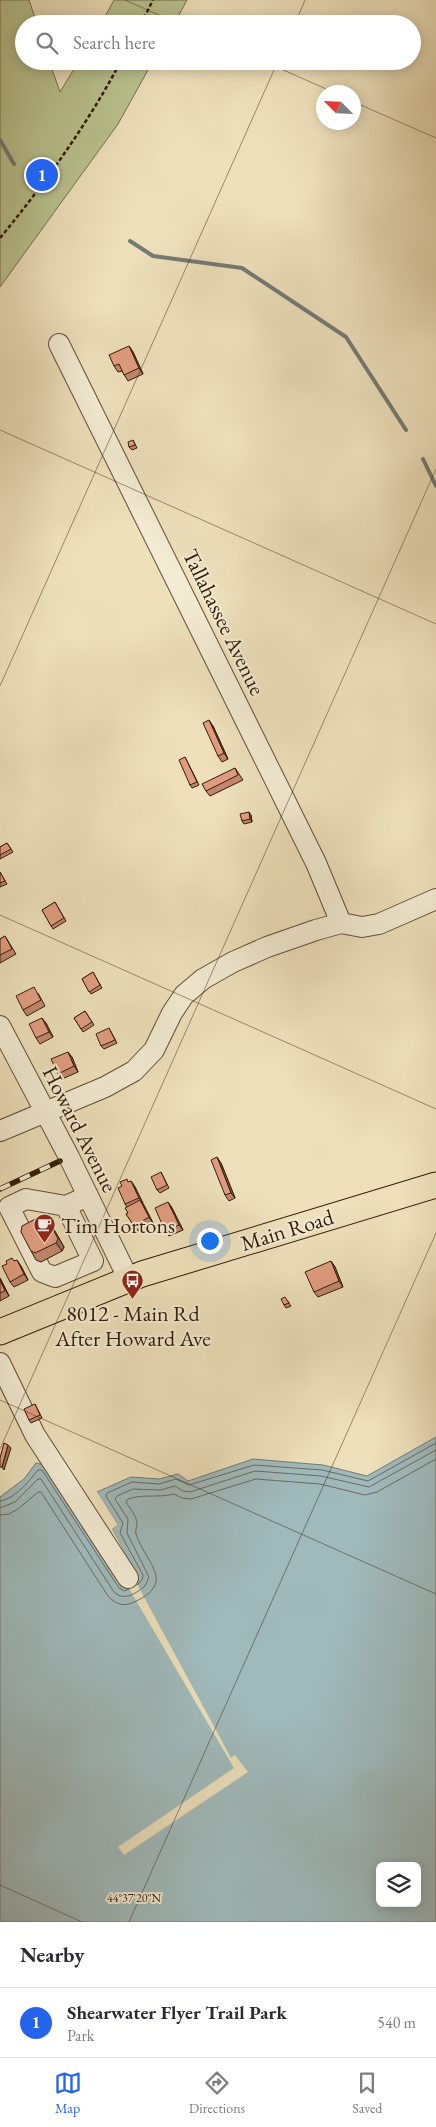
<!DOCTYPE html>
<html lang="en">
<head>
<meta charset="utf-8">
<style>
  :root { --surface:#fff; --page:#f2f2f3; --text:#2b2b33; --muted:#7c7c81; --line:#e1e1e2; --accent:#2563eb }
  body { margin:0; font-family:"EB Garamond",serif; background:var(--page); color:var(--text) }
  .controls { position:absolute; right:15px; bottom:15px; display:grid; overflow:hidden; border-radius:8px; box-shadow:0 2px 12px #0003 }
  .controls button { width:45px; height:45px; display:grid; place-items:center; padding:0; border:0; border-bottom:1px solid var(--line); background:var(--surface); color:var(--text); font:25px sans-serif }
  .compass { position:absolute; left:316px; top:85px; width:45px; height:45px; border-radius:50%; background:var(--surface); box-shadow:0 2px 12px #0003; rotate:294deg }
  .you { position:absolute; left:209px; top:1240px; width:18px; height:18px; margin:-12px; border:4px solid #fff; border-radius:50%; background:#1a73e8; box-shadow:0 0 0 8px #1a73e833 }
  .badge { display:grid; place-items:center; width:32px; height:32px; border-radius:50%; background:var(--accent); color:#fff; font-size:16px; font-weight:700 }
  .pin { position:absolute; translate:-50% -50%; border:2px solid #fff; box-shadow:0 1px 5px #0006 }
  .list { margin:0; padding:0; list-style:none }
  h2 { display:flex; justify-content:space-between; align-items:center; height:65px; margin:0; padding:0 20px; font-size:21px }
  h2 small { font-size:16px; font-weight:400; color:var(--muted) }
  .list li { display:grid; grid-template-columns:32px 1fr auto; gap:15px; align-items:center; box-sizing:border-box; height:70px; padding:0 20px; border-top:1px solid var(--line) }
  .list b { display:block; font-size:19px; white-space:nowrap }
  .list p { margin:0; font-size:16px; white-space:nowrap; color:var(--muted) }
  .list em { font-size:16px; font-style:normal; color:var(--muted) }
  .icon { flex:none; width:28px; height:28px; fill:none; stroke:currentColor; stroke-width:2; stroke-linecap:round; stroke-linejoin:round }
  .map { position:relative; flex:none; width:436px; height:1922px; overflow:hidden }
  .search { position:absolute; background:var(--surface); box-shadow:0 2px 12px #0003; left:15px; right:15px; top:15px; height:55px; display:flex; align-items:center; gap:12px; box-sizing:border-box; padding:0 18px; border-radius:28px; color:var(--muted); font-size:19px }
  .sheet { height:135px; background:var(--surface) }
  nav { display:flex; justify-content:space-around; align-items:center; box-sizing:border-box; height:70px; border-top:1px solid var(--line); background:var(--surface); font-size:14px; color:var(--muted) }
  nav a { display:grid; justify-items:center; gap:2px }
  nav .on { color:var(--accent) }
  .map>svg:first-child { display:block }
  .green { fill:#b9c28f; stroke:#766e4c }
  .water { fill:#a0babc; stroke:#747a74; fill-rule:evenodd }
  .pier { fill:#ede0bb }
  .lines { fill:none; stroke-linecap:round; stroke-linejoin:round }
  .shore { stroke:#6a6a62; stroke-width:1 }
  .stream { stroke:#747a74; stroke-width:4 }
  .minor-casing { stroke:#624c35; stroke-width:22 }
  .major-casing { stroke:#331a08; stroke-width:27 }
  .path { stroke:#331a08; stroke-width:2.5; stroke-dasharray:4 2.5; stroke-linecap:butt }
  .minor { stroke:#f3ebd3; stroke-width:20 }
  .major { stroke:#ede0bb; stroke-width:25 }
  .rail-casing { stroke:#331a08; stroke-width:5.5 }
  .rail { stroke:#f3ebd3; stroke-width:4; stroke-dasharray:11; stroke-linecap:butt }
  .wall { fill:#c2876e; stroke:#331a08 }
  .shaded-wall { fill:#9e6e5a; stroke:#331a08 }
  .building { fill:#e29d80; stroke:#331a08 }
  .ticks { fill:none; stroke:#331a08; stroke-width:1; stroke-opacity:0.45 }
  .labels { text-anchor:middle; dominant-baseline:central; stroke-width:4; stroke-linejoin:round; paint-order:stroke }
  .street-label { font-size:22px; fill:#331a08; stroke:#f3ebd3 }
  .poi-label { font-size:22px; fill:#331a08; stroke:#f3ebd3; text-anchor:start }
  .ticks-label { font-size:12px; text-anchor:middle; fill:#331a08; stroke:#f3ebd3; stroke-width:4; stroke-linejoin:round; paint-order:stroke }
</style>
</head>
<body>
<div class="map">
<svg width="436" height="1922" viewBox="0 0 436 1922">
  <rect width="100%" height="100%" fill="#ede0bb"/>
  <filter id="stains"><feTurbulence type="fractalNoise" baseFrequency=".004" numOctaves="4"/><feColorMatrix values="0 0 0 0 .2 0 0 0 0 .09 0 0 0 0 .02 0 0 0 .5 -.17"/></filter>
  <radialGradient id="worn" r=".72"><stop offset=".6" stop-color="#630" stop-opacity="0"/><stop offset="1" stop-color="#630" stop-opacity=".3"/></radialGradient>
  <path class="green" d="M0,0H29L37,24H24V61H49L60,92L79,61H153L118,124L0,287Z
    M114,0H187L174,24H101Z"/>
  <path class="water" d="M436,1437V1922H0V1497L24,1479L36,1463L45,1465L124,1586L138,1578L112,1529L118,1525L97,1492L131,1477L159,1479L178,1474L188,1481L253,1459L323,1465L367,1476ZM380,1866H417V1903H380Z"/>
  <path class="pier" d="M96,1490L118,1525L112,1529L138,1577V1586L231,1758L235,1755L248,1772L124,1855L118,1847L234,1768L127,1585L135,1577L110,1530L115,1524L95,1493Z"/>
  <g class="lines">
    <path class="shore" d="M0,1501C15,1499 29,1481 38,1470H42L119,1588L124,1591L129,1589
      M0,1508L15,1502L38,1479H41L114,1592C125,1602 136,1593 145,1586L149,1577L127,1533L128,1519L115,1499L117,1496L133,1489L160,1490L175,1486L183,1491L190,1492L255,1471L321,1476L369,1487L436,1450
      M0,1515L9,1514L18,1509L38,1492H41L108,1596C114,1603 123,1607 132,1603C178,1583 146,1564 136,1534C135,1531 137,1527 137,1523C136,1515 130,1509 126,1502L128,1499C140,1494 158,1498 174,1494L182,1498L191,1499L256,1479L320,1484L365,1495L377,1492L436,1459
      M137,1585L142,1580L143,1575L120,1533L123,1523L106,1496L107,1493L132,1482L159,1484L176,1479L189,1485L254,1465L322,1470L368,1481L436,1443"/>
    <path class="stream" d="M0,140L14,164
      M130,241L153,256L242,268L346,337L406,430
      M423,459L436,486"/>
    <defs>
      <path id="minor" d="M59,344L316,863L341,923
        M0,1026L69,1157L129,1280
        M0,1131L105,1087L134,1071L154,1050L172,1013L184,995L203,979L233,962L267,947L316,930L341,923L362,927L379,924L436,899
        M66,1206L93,1261L55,1277L42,1272L9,1207L26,1199L66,1206L88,1196
        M0,1363L35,1435L128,1578"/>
      <path id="major" d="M0,1332L142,1274L436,1185"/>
    </defs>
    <use href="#minor" class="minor-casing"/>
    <use href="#major" class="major-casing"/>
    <path class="path" d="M141,24L153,0
      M0,238C46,182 87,125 121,61"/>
    <use href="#minor" class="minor"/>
    <use href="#major" class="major"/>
    <defs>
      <path id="rail" d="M0,1189L60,1161"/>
    </defs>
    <use href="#rail" class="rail-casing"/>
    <use href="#rail" class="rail"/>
  </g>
  <path class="wall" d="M129,346L133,352L143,374L128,381L122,371L118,372L114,366Z
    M133,440L137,448L132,450L129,447Z
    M213,726L228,759L222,762L218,756Z
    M185,757L199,785L192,788L190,785Z
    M235,768L243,780L210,796L206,791Z
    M251,815L252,822L244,824L242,821Z
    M7,843L13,852L0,859V847Z
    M0,872L7,884L0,887Z
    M55,902L66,921L53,929L42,910Z
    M5,936L16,954L0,963V939Z
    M93,972L102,988L91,994L82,979Z
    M38,993L45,1006L27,1016L23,1010Z
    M85,1011L94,1025L83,1032L74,1018Z
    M46,1023L53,1037L40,1044L36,1038Z
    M109,1028L117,1043L104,1049L101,1046Z
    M72,1057L78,1072L62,1079L58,1074Z
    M221,1163L235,1198L229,1201L225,1195Z
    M161,1172L169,1188L160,1193L157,1190Z
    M131,1181L135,1187L143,1204L153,1223L138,1231L126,1214L128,1213L127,1207L125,1204L129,1182Z
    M168,1202L172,1208L183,1230L169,1236L165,1231Z
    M48,1224L51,1225L56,1233L64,1247L62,1251L41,1262L36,1260L31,1251Z
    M14,1261L21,1266L28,1280L14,1287L10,1282Z
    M331,1261L335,1267L343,1287L318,1297L314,1292Z
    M0,1278L9,1296L0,1301Z
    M287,1300L291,1306L286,1308L284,1305Z
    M35,1404L42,1418L31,1423L29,1420Z"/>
  <path class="shaded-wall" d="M129,346L133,352L143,374L139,368Z
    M209,720L213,726L228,759L224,753Z
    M249,812L251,815L252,822L250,819Z
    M42,1018L46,1023L53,1037L49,1032Z
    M68,1052L72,1057L78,1072L74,1066Z
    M217,1157L221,1163L235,1198L231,1193Z
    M131,1181L135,1187L143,1203L139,1198Z
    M140,1200L144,1205L153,1223L149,1217Z
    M168,1202L172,1208L183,1230L179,1225Z
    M51,1225L56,1233L64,1247L62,1251L56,1243Z
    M17,1260L21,1266L28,1280L24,1274Z
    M331,1261L335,1267L343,1287L339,1281Z
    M0,1278L9,1296L0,1280Z
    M8,1445L11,1448L4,1470L2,1467Z"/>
  <path class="building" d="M129,346L139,368L124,375L119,364L114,366L109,355Z
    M133,440L135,445L129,447L128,442Z
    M209,720L224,753L218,756L203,723Z
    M185,757L197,782L190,785L179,760Z
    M235,768L238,775L206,791L202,784Z
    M249,812L250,819L242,821L240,814Z
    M7,843L11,849L0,855V847Z
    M0,872L5,881L0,883Z
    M55,902L64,918L51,926L42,910Z
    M5,936L12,949L0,955V939Z
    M93,972L100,985L89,992L82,979Z
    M34,987L41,1000L23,1010L16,996Z
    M85,1011L92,1022L81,1029L74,1018Z
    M42,1018L49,1032L36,1038L29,1024Z
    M109,1028L115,1040L101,1046L96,1034Z
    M68,1052L74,1066L58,1074L51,1059Z
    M217,1157L231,1193L225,1195L211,1160Z
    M161,1172L167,1185L157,1190L151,1177Z
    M127,1179L128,1182L131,1181L139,1198L125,1204L118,1188L122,1186L120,1182Z
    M140,1200L149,1217L134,1226L126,1214L128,1213L125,1208Z
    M168,1202L179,1225L165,1231L155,1208Z
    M43,1215L46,1223L51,1225L58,1239L56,1243L35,1253L31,1251L21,1232L22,1226Z
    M12,1258L14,1261L17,1260L24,1274L10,1282L2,1266L7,1264L6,1261Z
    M331,1261L339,1281L314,1292L305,1272Z
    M0,1280L5,1291L0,1293Z
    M285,1297L289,1303L284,1305L281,1299Z
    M35,1404L40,1415L29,1420L24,1409Z
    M4,1443L8,1445L2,1467H0V1458Z"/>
  <path class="ticks" d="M125,0L179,24M295,24L305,0M263,61L333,92M354,102L436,138M0,430L436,624M0,686L278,61M0,915L436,1109M0,1400L436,1594M0,1449L436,469M0,1885L82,1922M129,1922L436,1233"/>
  <defs>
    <symbol id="cafe-pin" viewBox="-11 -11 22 30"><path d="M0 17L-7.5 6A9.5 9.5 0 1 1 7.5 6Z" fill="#8f2418" stroke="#f3ebd3"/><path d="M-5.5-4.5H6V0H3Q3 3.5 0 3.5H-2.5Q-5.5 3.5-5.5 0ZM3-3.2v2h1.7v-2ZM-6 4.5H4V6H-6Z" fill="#fff"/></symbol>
    <symbol id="bus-pin" viewBox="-11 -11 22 30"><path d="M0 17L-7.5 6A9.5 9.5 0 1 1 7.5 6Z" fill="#8f2418" stroke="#f3ebd3"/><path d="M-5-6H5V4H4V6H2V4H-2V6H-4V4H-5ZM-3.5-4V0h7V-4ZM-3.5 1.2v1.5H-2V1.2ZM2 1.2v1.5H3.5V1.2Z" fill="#fff"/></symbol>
  </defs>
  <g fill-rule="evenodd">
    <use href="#cafe-pin" x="32" y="1212" width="25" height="34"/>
    <use href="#bus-pin" x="120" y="1268" width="25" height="34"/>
  </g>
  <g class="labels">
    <g class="street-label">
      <text transform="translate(224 622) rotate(64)">Tallahassee Avenue</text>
      <text transform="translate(80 1129) rotate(63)">Howard Avenue</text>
      <text transform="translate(287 1230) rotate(-17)">Main Road</text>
    </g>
    <g class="poi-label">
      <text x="61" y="1225">Tim Hortons</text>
      <text x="133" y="1313" text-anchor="middle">8012 - Main Rd<tspan x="133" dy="25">After Howard Ave</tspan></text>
    </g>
  </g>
  <g class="ticks-label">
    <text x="134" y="1902">44°37'20"N</text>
  </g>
  <rect width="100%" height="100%" filter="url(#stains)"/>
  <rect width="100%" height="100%" fill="url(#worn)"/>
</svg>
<div class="controls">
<button><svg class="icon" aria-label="layers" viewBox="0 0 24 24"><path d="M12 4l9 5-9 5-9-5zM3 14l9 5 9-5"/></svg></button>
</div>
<svg class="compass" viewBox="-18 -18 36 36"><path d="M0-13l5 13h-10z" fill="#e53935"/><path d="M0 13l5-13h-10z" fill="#7c7c81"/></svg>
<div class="you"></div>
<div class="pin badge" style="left:42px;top:175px">1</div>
<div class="search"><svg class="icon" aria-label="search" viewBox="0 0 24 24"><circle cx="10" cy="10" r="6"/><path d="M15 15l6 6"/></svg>Search here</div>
</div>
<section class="sheet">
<h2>Nearby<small></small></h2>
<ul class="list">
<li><span class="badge">1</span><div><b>Shearwater Flyer Trail Park</b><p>Park</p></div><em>540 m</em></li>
</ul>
</section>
<nav>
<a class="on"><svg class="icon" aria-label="map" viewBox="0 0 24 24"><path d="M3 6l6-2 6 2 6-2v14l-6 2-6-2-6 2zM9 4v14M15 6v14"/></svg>Map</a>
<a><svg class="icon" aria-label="directions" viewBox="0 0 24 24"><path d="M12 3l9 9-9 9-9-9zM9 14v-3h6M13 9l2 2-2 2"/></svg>Directions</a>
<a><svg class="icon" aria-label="saved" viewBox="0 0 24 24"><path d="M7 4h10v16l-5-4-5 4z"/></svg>Saved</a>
</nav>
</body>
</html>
